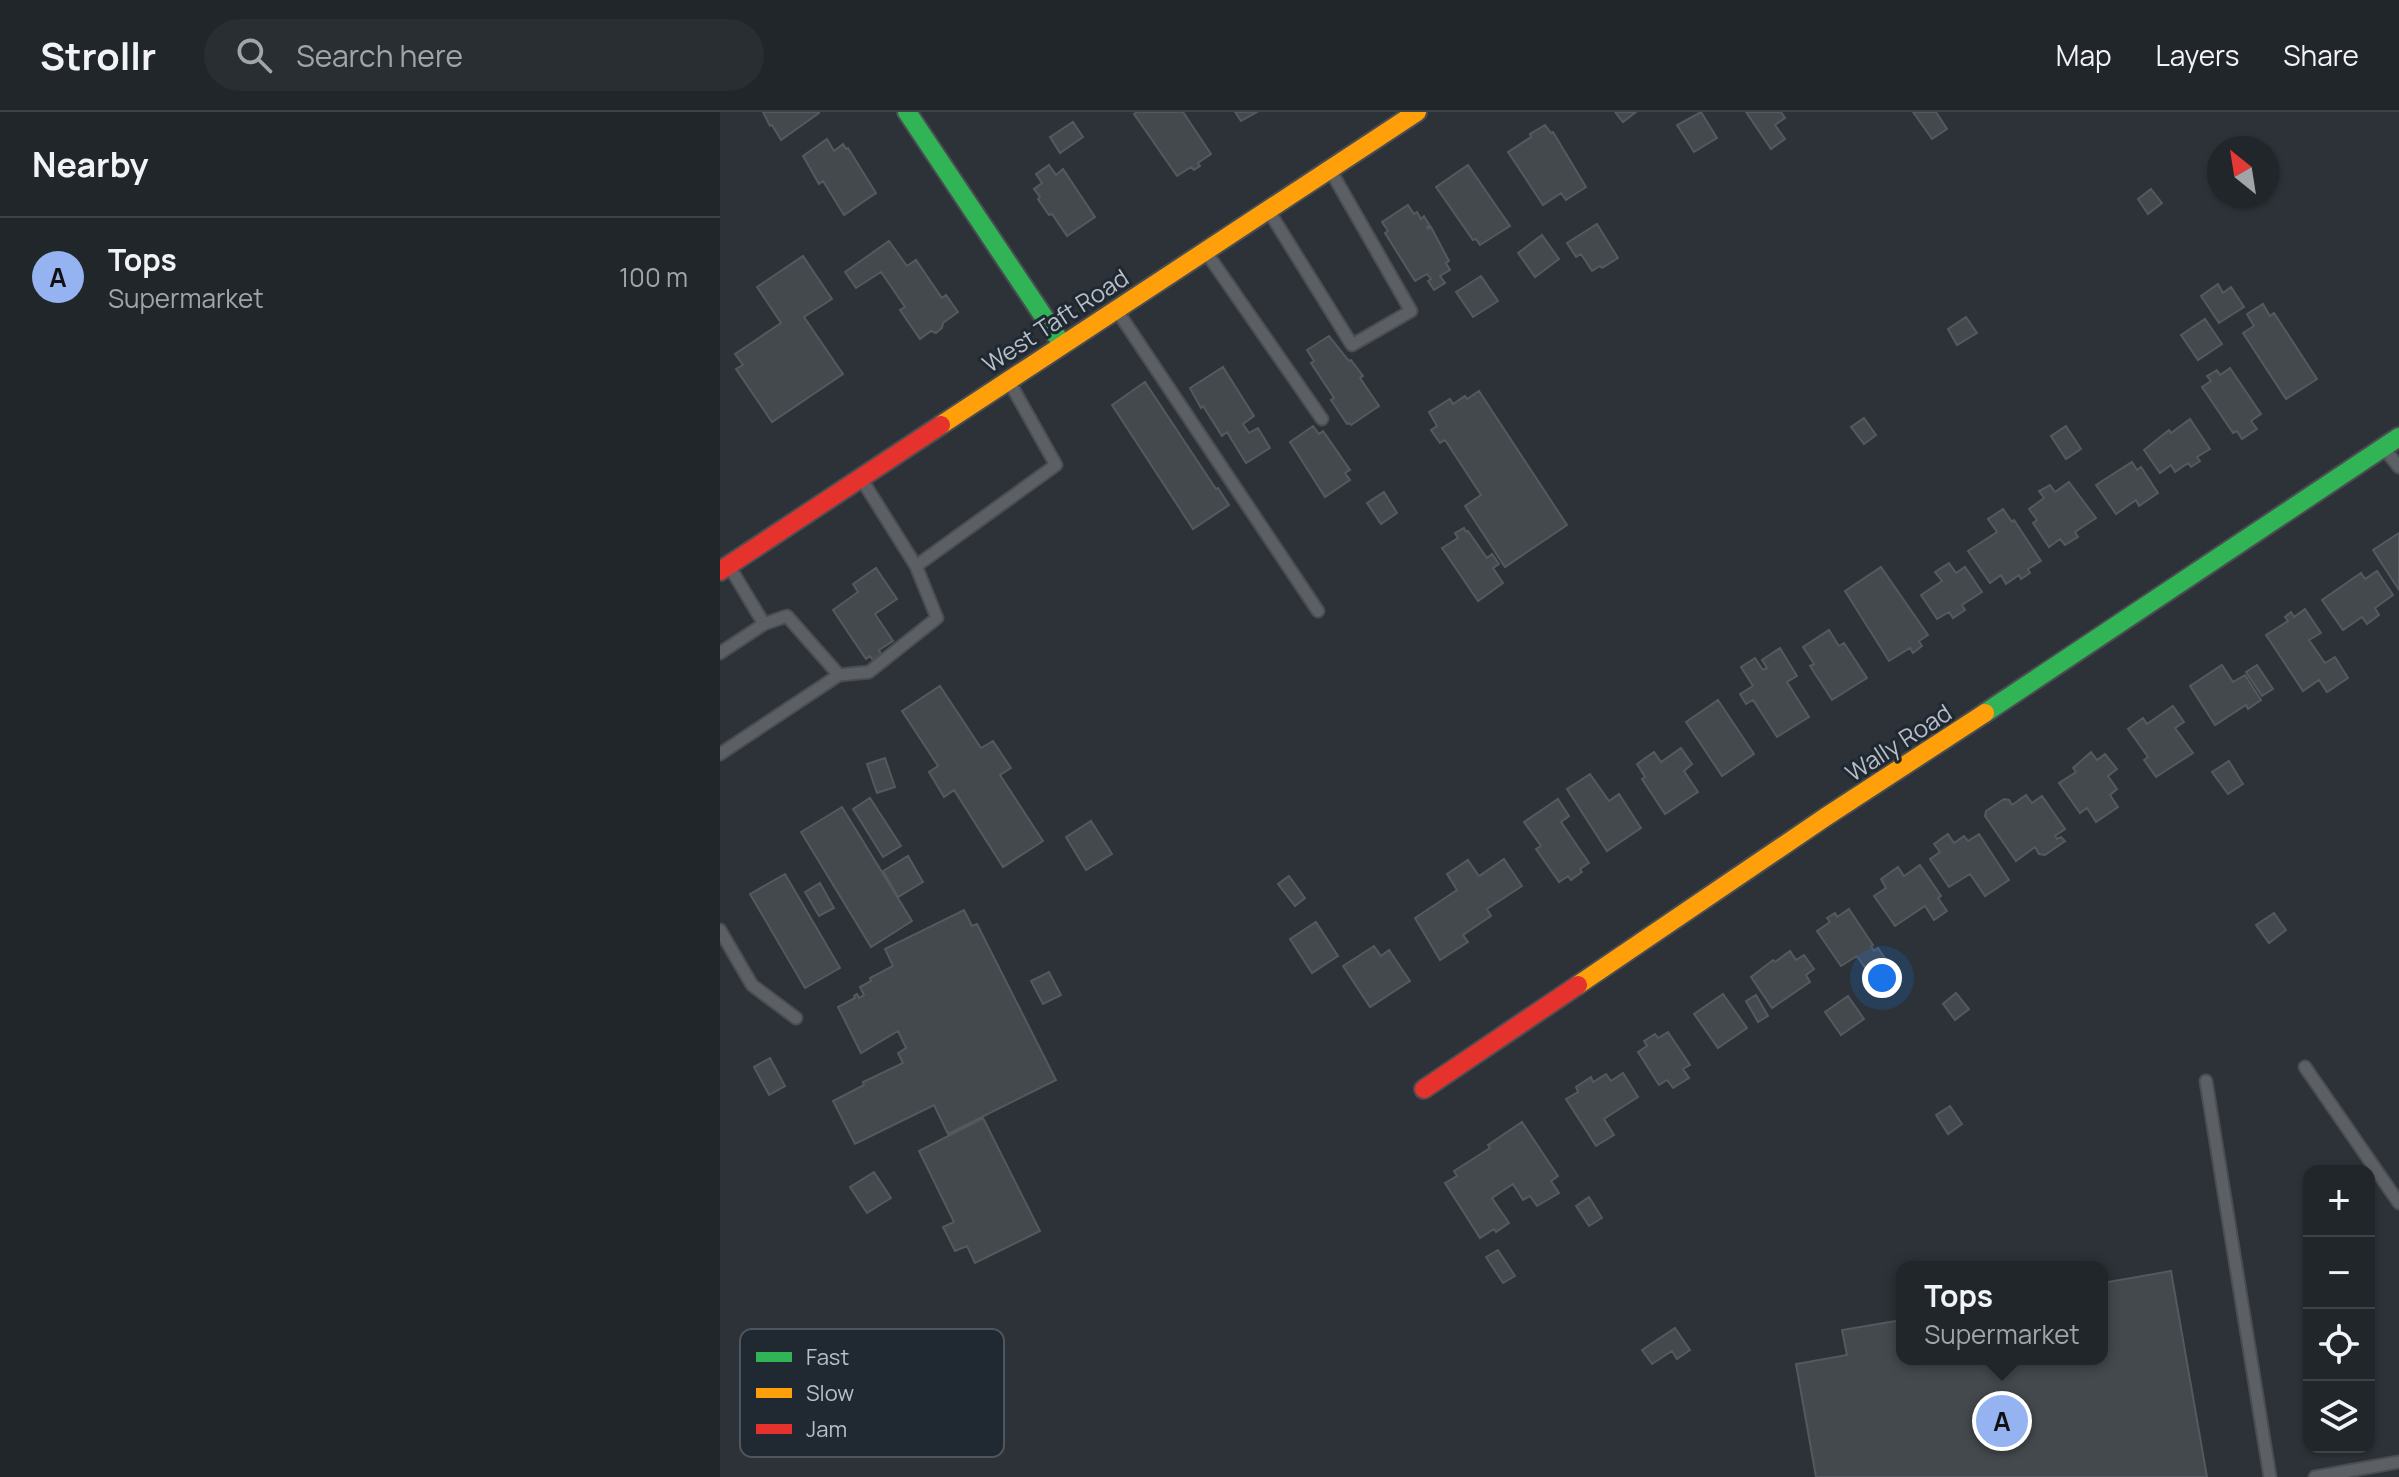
<!DOCTYPE html>
<html lang="en">
<head>
<meta charset="utf-8">
<style>
  :root { --surface:#21262a; --page:#292e32; --text:#f1f3f6; --muted:#a2a5a8; --line:#3e4347; --accent:#95b2f1 }
  body { margin:0; font-family:Manrope,sans-serif; background:var(--page); color:var(--text) }
  .controls { position:absolute; right:24px; bottom:24px; display:grid; overflow:hidden; border-radius:16px; box-shadow:0 2px 6px #0004 }
  .controls button { width:72px; height:72px; display:grid; place-items:center; padding:0; border:0; border-bottom:2px solid var(--line); background:var(--surface); color:var(--text); font:40px sans-serif }
  .compass { position:absolute; left:1487px; top:24px; width:72px; height:72px; border-radius:50%; background:var(--surface); box-shadow:0 2px 6px #0004; rotate:330deg }
  .you { position:absolute; left:1162px; top:866px; width:28px; height:28px; margin:-20px; border:6px solid #fff; border-radius:50%; background:#1a73e8; box-shadow:0 0 0 12px #1a73e833 }
  .badge { display:grid; place-items:center; width:52px; height:52px; border-radius:50%; background:var(--accent); color:#111; font-size:26px; font-weight:700 }
  .pin { position:absolute; translate:-50% -50%; border:4px solid #fff; box-shadow:0 2px 8px #0006 }
  .popup { position:absolute; left:1176px; top:1149px; width:212px; height:104px; box-sizing:border-box; display:grid; place-content:center; border-radius:16px; background:var(--surface); filter:drop-shadow(0 2px 6px #0005); font-size:26px; white-space:nowrap; color:var(--muted) }
  .popup b { font-size:30px; color:var(--text) }
  .popup::after { content:''; position:absolute; left:50%; top:100%; margin-left:-16px; border:16px solid transparent; border-top-color:var(--surface) }
  .list { margin:0; padding:0; list-style:none }
  h2 { display:flex; justify-content:space-between; align-items:center; height:104px; margin:0; padding:0 32px; font-size:34px }
  h2 small { font-size:26px; font-weight:400; color:var(--muted) }
  .list li { display:grid; grid-template-columns:52px 1fr auto; gap:24px; align-items:center; box-sizing:border-box; height:120px; padding:0 32px; border-top:2px solid var(--line) }
  .list b { display:block; font-size:30px; white-space:nowrap }
  .list p { margin:0; font-size:26px; white-space:nowrap; color:var(--muted) }
  .list em { font-size:26px; font-style:normal; color:var(--muted) }
  .icon { flex:none; width:44px; height:44px; fill:none; stroke:currentColor; stroke-width:2; stroke-linecap:round; stroke-linejoin:round }
  .map { position:relative; flex:none; width:1679px; height:1365px; overflow:hidden }
  header { display:flex; align-items:center; gap:48px; box-sizing:border-box; height:112px; padding:0 40px; background:var(--surface); border-bottom:2px solid var(--line) }
  header strong { font-size:38px }
  nav { display:flex; gap:44px; margin-inline-start:auto; font-size:28px }
  .search { width:560px; height:72px; background:var(--page); display:flex; align-items:center; gap:20px; box-sizing:border-box; padding:0 28px; border-radius:44px; color:var(--muted); font-size:30px }
  main { display:flex }
  aside { flex:1; background:var(--surface) }
  .map>svg:first-child { display:block }
  .building { fill:#44494d; stroke:#54595f; stroke-width:2 }
  .lines { fill:none; stroke-linecap:round; stroke-linejoin:round }
  .lane-casing { stroke:#4a4e52; stroke-width:15 }
  .fast-casing { stroke:#4a4e52; stroke-width:22 }
  .slow-casing { stroke:#4a4e52; stroke-width:22 }
  .jam-casing { stroke:#4a4e52; stroke-width:22 }
  .lane { stroke:#5c6065; stroke-width:11 }
  .fast { stroke:#30b455; stroke-width:18 }
  .slow { stroke:#ff9f0a; stroke-width:18 }
  .jam { stroke:#e5322d; stroke-width:18 }
  .labels { text-anchor:middle; dominant-baseline:central; stroke-width:6; stroke-linejoin:round; paint-order:stroke }
  .street-label { font-size:24px; fill:#b7bec7; stroke:#202831 }
  .key { fill:#202831; stroke:#4d555e; stroke-width:2 }
  .key-label { font-size:22px; fill:#b7bec7 }
</style>
</head>
<body>
<header>
<strong>Strollr</strong>
<div class="search"><svg class="icon" aria-label="search" viewBox="0 0 24 24"><circle cx="10" cy="10" r="6"/><path d="M15 15l6 6"/></svg>Search here</div>
<nav><a>Map</a><a>Layers</a><a>Share</a></nav>
</header>
<main>
<aside>
<h2>Nearby<small></small></h2>
<ul class="list">
<li><span class="badge">A</span><div><b>Tops</b><p>Supermarket</p></div><em>100 m</em></li>
</ul>
</aside>
<div class="map">
<svg width="1679" height="1365" viewBox="0 0 1679 1365">
  <rect width="100%" height="100%" fill="#2c3238"/>
  <path class="building" d="M43,0H99V1L61,28L52,13L50,14Z
    M417,0H463L491,42L478,51L480,54L474,58L471,55L457,64L414,2Z
    M515,0H537L521,9Z
    M895,0H916L903,10Z
    M981,0L997,26L974,40L957,13Z
    M1026,0H1061L1065,6L1055,13L1065,27L1051,37Z
    M1193,0H1216L1227,17L1212,27Z
    M353,10L363,25L340,41L330,25Z
    M825,13L831,21L833,20L866,75L846,88L841,81L823,93L788,40L811,25L810,22Z
    M107,27L114,39L123,32L126,37L128,36L156,81L124,103L103,69L99,72L83,44Z
    M329,53L336,63L343,57L375,105L347,124L332,102L329,103L318,87L320,85L314,77L322,71L316,62Z
    M748,53L790,114L760,133L756,127L753,128L716,75Z
    M1431,77L1442,91L1428,102L1418,87Z
    M688,93L694,102L697,100L701,107L704,104L710,114L707,115L708,117L711,115L729,149L726,151L730,158L720,164L725,171L714,178L708,169L711,167L707,162L695,169L665,121L668,119L662,110Z
    M877,112L898,146L882,156L880,154L872,159L861,142L856,145L847,131Z
    M822,123L839,147L815,165L798,141Z
    M169,129L187,154L196,148L222,186L226,183L238,200L223,211L222,216L216,221L211,219L200,227L180,198L185,195L161,160L136,176L125,160Z
    M83,144L112,187L84,205L123,262L52,310L16,257L23,253L15,242L61,211L37,175Z
    M761,164L778,189L753,205L736,180Z
    M1498,172L1503,181L1511,175L1524,195L1499,211L1481,184Z
    M1543,192L1550,204L1554,201L1597,267L1566,287L1523,221L1534,214L1527,202Z
    M1246,205L1257,221L1237,233L1228,217Z
    M1485,207L1502,232L1478,248L1461,223Z
    M609,224L629,249L631,248L643,264L640,266L659,294L631,313L629,311L627,312L611,288L614,286L591,251L594,249L587,238Z
    M503,255L534,304L523,312L529,321L538,316L550,336L526,351L507,320L502,324L483,294L481,296L470,276Z
    M1510,256L1541,302L1531,309L1537,317L1522,327L1517,319L1513,321L1482,275L1491,269L1487,264L1497,258L1500,263Z
    M425,270L496,377L498,376L509,393L473,417L392,293Z
    M759,279L847,413L785,455L745,394L761,383L725,328L720,331L711,318L717,314L709,300L730,287L733,292L745,284L747,287Z
    M1144,306L1156,323L1144,332L1131,315Z
    M1470,307L1490,337L1477,345L1480,349L1471,355L1468,351L1455,360L1451,353L1440,361L1424,338L1449,318L1451,321Z
    M593,314L599,322L603,319L630,358L625,361L630,368L605,385L570,330Z
    M1346,314L1361,337L1346,347L1331,324Z
    M1412,350L1417,358L1421,355L1438,381L1419,394L1416,388L1396,402L1376,373Z
    M1349,370L1376,406L1355,420L1358,425L1345,433L1340,427L1329,435L1313,411L1317,408L1309,397L1324,386L1319,379L1330,373L1335,380Z
    M664,380L677,401L661,412L647,391Z
    M1283,397L1292,410L1294,408L1321,449L1308,457L1310,461L1301,467L1299,463L1286,472L1281,463L1270,471L1248,439L1277,420L1268,407Z
    M744,416L746,420L748,419L767,446L772,442L779,452L773,456L783,471L758,489L722,436L738,426L735,421Z
    M1679,421V478L1653,438Z
    M1229,451L1236,461L1245,455L1262,480L1242,493L1245,498L1233,506L1229,500L1217,507L1201,483L1222,469L1215,460Z
    M1161,455L1208,523L1199,529L1202,534L1193,541L1190,536L1169,549L1125,479Z
    M156,456L177,487L155,502L173,529L159,538L161,542L153,548L150,544L146,547L113,498L138,480L133,472Z
    M1657,459L1673,483L1655,496L1659,503L1647,512L1642,505L1623,518L1602,488L1641,461L1645,467Z
    M1585,497L1601,521L1589,528L1605,551L1615,545L1628,566L1607,580L1599,568L1583,579L1546,523L1568,509L1565,505L1571,500L1574,505Z
    M1109,518L1119,534L1124,531L1147,566L1112,588L1090,554L1094,552L1083,535Z
    M1060,536L1077,564L1067,570L1089,605L1057,625L1033,588L1026,592L1020,582L1033,574L1021,555L1035,546L1043,558L1047,556L1042,548Z
    M1502,553L1513,570L1525,563L1541,588L1528,597L1526,593L1495,613L1470,574Z
    M1537,553L1553,577L1542,584L1526,560Z
    M220,574L261,636L273,629L291,656L280,663L323,729L283,755L234,678L224,685L209,660L218,654L182,599Z
    M998,588L1034,642L1002,664L966,610Z
    M1453,594L1464,610L1455,616L1473,641L1436,665L1424,648L1428,645L1408,617L1423,606L1427,612Z
    M961,636L972,652L964,659L978,680L945,702L922,667L925,665L917,652L934,640L941,650Z
    M1371,640L1377,648L1385,642L1397,657L1388,664L1397,677L1390,683L1398,695L1376,710L1367,696L1360,701L1339,671L1356,660L1353,656Z
    M165,646L175,675L157,681L147,652Z
    M1509,649L1523,672L1508,682L1492,660Z
    M870,662L889,689L899,682L921,716L887,739L847,677Z
    M1306,683L1312,691L1322,684L1345,717L1335,724L1337,727L1341,725L1345,729L1325,743L1319,742L1315,735L1296,749L1265,704L1266,699L1284,687L1289,688L1292,693Z
    M150,686L181,734L163,745L133,697Z
    M838,687L849,704L841,710L869,751L860,757L862,760L851,768L848,764L839,770L816,737L821,734L804,710Z
    M122,695L192,809L151,835L81,720Z
    M371,709L392,742L366,758L346,725Z
    M1228,722L1234,731L1244,724L1248,729L1259,722L1289,768L1265,784L1250,762L1229,775L1210,747L1220,740L1214,732Z
    M188,744L203,770L178,785L163,759Z
    M784,747L802,774L767,797L771,804L743,823L748,830L720,848L695,806L737,778L727,762L748,748L759,764Z
    M1200,753L1221,784L1218,786L1227,799L1214,808L1205,794L1175,814L1154,784L1166,776L1161,767L1178,755L1184,764Z
    M65,762L120,856L85,876L30,782Z
    M569,764L585,786L575,794L558,772Z
    M100,771L114,796L99,804L85,780Z
    M1129,797L1153,833L1151,834L1154,839L1158,836L1172,857L1154,869L1137,844L1121,854L1097,819L1110,810L1107,806L1115,801L1117,805Z
    M244,798L252,814L257,812L336,968L228,1022L214,993L135,1032L113,989L144,973L143,970L183,951L178,941L186,936L178,919L141,941L118,895L135,886L134,884L137,882L139,886L144,883L140,875L151,869L150,866L173,854L165,837Z
    M1554,801L1566,818L1549,831L1536,813Z
    M596,810L618,844L592,861L570,827Z
    M654,834L661,844L669,838L690,869L650,895L623,854Z
    M1070,839L1076,848L1084,843L1094,857L1086,863L1090,870L1052,896L1031,865L1053,848L1055,850Z
    M329,860L341,883L323,892L311,869Z
    M1236,881L1249,897L1235,908L1223,892Z
    M1003,882L1027,916L998,936L974,902Z
    M1036,883L1048,904L1038,910L1026,889Z
    M1128,884L1144,907L1121,923L1105,900Z
    M948,920L970,953L963,957L969,966L953,976L947,968L939,973L918,940L927,934L924,929L935,922L938,926Z
    M50,946L65,974L49,983L34,955Z
    M903,961L918,985L884,1007L894,1023L876,1034L846,987L858,980L856,975L871,965L873,970L886,962L891,969Z
    M1230,994L1242,1012L1228,1022L1216,1003Z
    M263,1006L320,1119L255,1151L247,1134L235,1139L223,1115L234,1110L199,1039Z
    M802,1010L838,1064L831,1069L839,1081L817,1094L810,1084L803,1088L793,1072L772,1086L789,1111L776,1120L774,1117L760,1126L725,1071L737,1064L734,1059L770,1036L768,1033Z
    M154,1060L171,1086L147,1101L130,1075Z
    M869,1085L882,1106L869,1114L856,1094Z
    M778,1138L795,1164L783,1171L766,1145Z
    M1451,1159L1487,1365H1096L1076,1252L1127,1243L1122,1218L1182,1208V1247H1382V1171Z
    M955,1216L970,1238L957,1247L952,1239L932,1252L922,1238Z"/>
  <g class="lines">
    <defs>
      <path id="lane" d="M550,101L632,233L691,199L612,61
        M488,143L602,307
        M398,200L598,499
        M1666,339L1679,355
        M142,368L196,454L336,353L290,271
        M44,512L67,504L119,563L149,560L217,506L196,454
        M0,541L44,512L11,457
        M0,642L119,563
        M0,818L32,873L76,906
        M1585,955L1679,1091
        M1486,969L1550,1365
        M1595,1365L1679,1350"/>
      <path id="fast" d="M187,0L342,232
        M1265,601L1679,325"/>
      <path id="slow" d="M221,313L697,0
        M858,873L1107,704L1265,601"/>
      <path id="jam" d="M0,459L221,313
        M704,977L858,873"/>
    </defs>
    <use href="#lane" class="lane-casing"/>
    <use href="#fast" class="fast-casing"/>
    <use href="#slow" class="slow-casing"/>
    <use href="#jam" class="jam-casing"/>
    <use href="#lane" class="lane"/>
    <use href="#fast" class="fast"/>
    <use href="#slow" class="slow"/>
    <use href="#jam" class="jam"/>
  </g>
  <g class="labels">
    <g class="street-label">
      <text transform="translate(335 208) rotate(-33)">West Taft Road</text>
      <text transform="translate(1178 630) rotate(-33)">Wally Road</text>
    </g>
  </g>
  <rect x="20" y="1217" width="264" height="128" rx="12" class="key"/>
  <rect x="36" y="1240" width="36" height="10" fill="#30b455"/>
  <rect x="36" y="1276" width="36" height="10" fill="#ff9f0a"/>
  <rect x="36" y="1312" width="36" height="10" fill="#e5322d"/>
  <g class="key-label">
    <text x="86" y="1253">Fast</text>
    <text x="86" y="1289">Slow</text>
    <text x="86" y="1325">Jam</text>
  </g>
</svg>
<div class="controls">
<button>+</button>
<button>−</button>
<button><svg class="icon" aria-label="locate" viewBox="0 0 24 24"><circle cx="12" cy="12" r="6"/><path d="M12 2v4M12 18v4M2 12h4M18 12h4"/></svg></button>
<button><svg class="icon" aria-label="layers" viewBox="0 0 24 24"><path d="M12 4l9 5-9 5-9-5zM3 14l9 5 9-5"/></svg></button>
</div>
<svg class="compass" viewBox="-18 -18 36 36"><path d="M0-13l5 13h-10z" fill="#e53935"/><path d="M0 13l5-13h-10z" fill="#a2a5a8"/></svg>
<div class="you"></div>
<div class="pin badge" style="left:1282px;top:1309px">A</div>
<div class="popup"><b>Tops</b>Supermarket</div>
</div>
</main>
</body>
</html>
